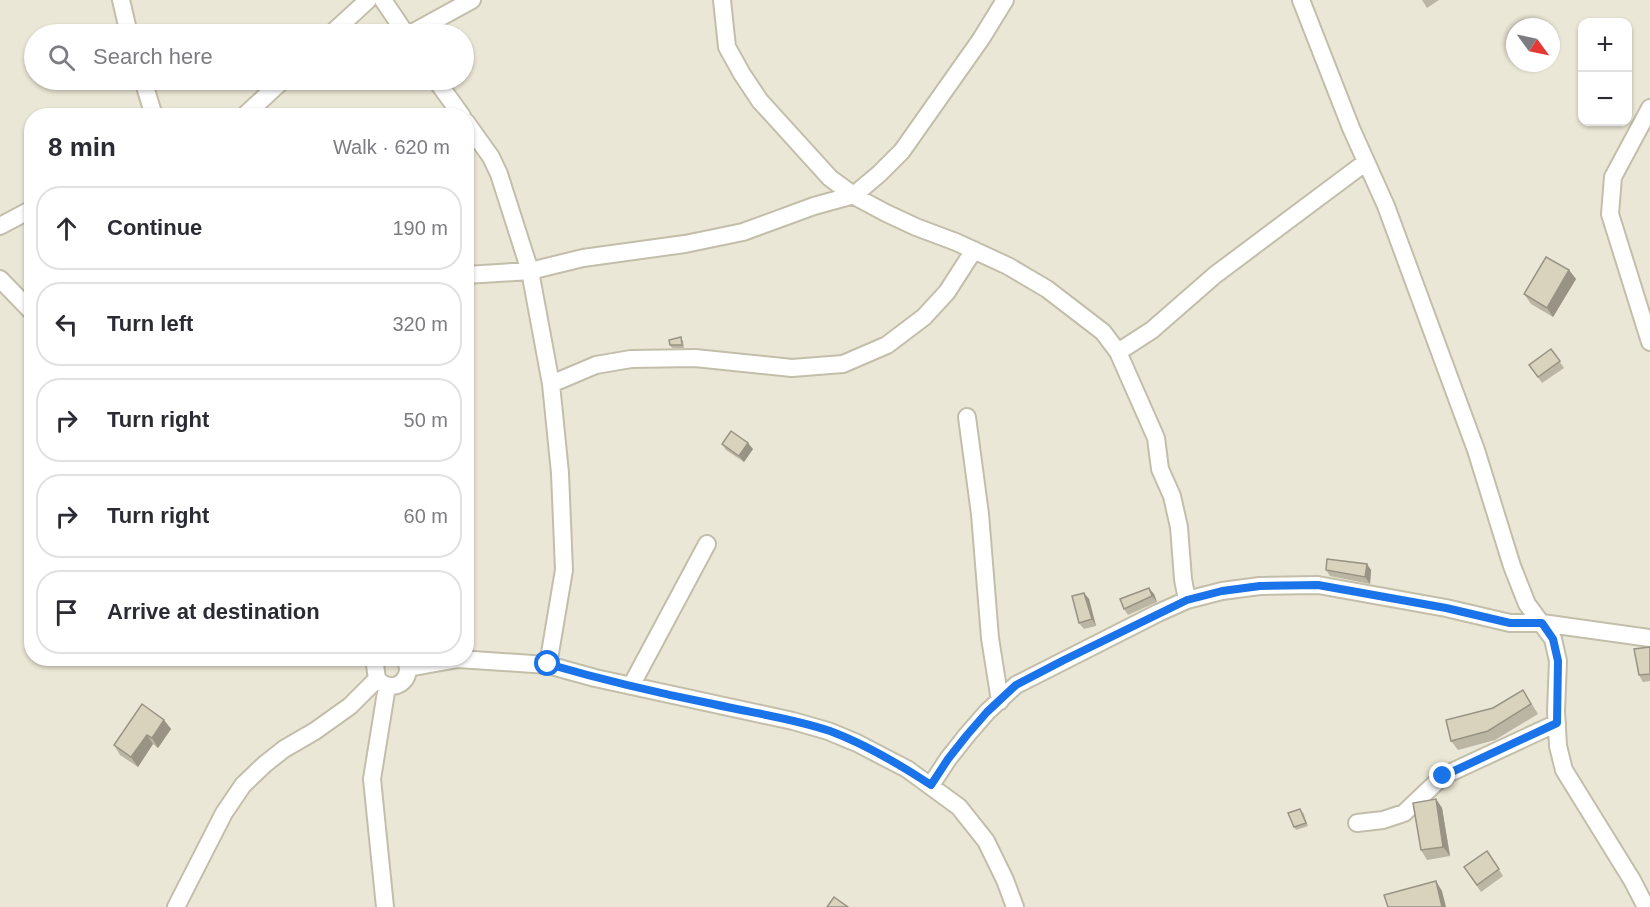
<!DOCTYPE html>
<html lang="en">
<head>
<meta charset="utf-8">
<style>
  :root { --surface:#fff; --page:#f7f7f7; --text:#2b2b33; --muted:#7c7c81; --line:#e1e1e2 }
  body { margin:0; font-family:Arial,sans-serif; background:var(--page); color:var(--text) }
  .controls { position:absolute; right:18px; top:18px; display:grid; overflow:hidden; border-radius:12px; box-shadow:0 2px 4px #0004 }
  .controls button { width:54px; height:54px; display:grid; place-items:center; padding:0; border:0; border-bottom:2px solid var(--line); background:var(--surface); color:var(--text); font:30px sans-serif }
  .compass { position:absolute; left:1506px; top:18px; width:54px; height:54px; border-radius:50%; background:var(--surface); box-shadow:0 2px 4px #0004; rotate:123deg }
  .stop { position:absolute; width:18px; height:18px; margin:-14px; border:4px solid #1a73e8; border-radius:50%; background:#fff }
  .stop.end { background:#1a73e8; border-color:#fff; box-shadow:0 2px 6px #0008 }
  .list { margin:0; padding:0; list-style:none }
  h2 { display:flex; justify-content:space-between; align-items:center; height:78px; margin:0; padding:0 24px; font-size:26px }
  h2 small { font-size:20px; font-weight:400; color:var(--muted) }
  .list li { display:grid; grid-template-columns:39px 1fr auto; gap:18px; align-items:center; box-sizing:border-box; height:84px; margin:0 12px 12px; padding:0 12px; border:2px solid var(--line); border-radius:24px }
  .list b { display:block; font-size:22px; white-space:nowrap }
  .list em { font-size:20px; font-style:normal; color:var(--muted) }
  .icon { flex:none; width:33px; height:33px; fill:none; stroke:currentColor; stroke-width:2; stroke-linecap:round; stroke-linejoin:round }
  .map { position:relative; flex:none; width:1650px; height:907px; overflow:hidden }
  .search { position:absolute; background:var(--surface); box-shadow:0 2px 4px #0004; left:24px; top:24px; width:450px; height:66px; display:flex; align-items:center; gap:15px; box-sizing:border-box; padding:0 21px; border-radius:33px; color:var(--muted); font-size:22px }
  .panel { position:absolute; background:var(--surface); box-shadow:0 2px 4px #0004; left:24px; top:108px; width:450px; height:558px; border-radius:24px }
  .map>svg:first-child { display:block }
  .residential { fill:#ebe7d6; fill-rule:evenodd }
  .lines { fill:none; stroke-linecap:round; stroke-linejoin:round }
  .minor-casing { stroke:#c3beaa; stroke-width:20 }
  .minor { stroke:#fff; stroke-width:16 }
  .wall { fill:#bbb5a3 }
  .shaded-wall { fill:#989384 }
  .building { fill:#d9d2bd; stroke:#989384; stroke-width:1.5 }
  .route { stroke:#1a73e8; stroke-width:8 }
</style>
</head>
<body>
<div class="map">
<svg width="1650" height="907" viewBox="0 0 1650 907">
  <rect width="100%" height="100%" fill="#f6f4e9"/>
  <path class="residential" d="M0,0H1650V907H0ZM1582,22H1628V122H1582ZM1515,27H1551V63H1515ZM34,34H464V80H34ZM32,116H466V658H32Z"/>
  <g class="lines">
    <defs>
      <path id="minor" d="M121,0L129,34
        M383,0L406,34
        M722,0L727,47L742,74L760,101L830,178L856,197L886,213L916,227L956,242L1008,266L1047,289L1103,332L1118,352L1156,438L1160,469L1172,496L1179,527L1183,579L1187,600
        M1301,0L1351,128L1386,206L1476,450L1512,566L1527,604L1553,639L1558,661L1556,711L1558,746L1564,770L1632,880L1646,907
        M331,34L368,0
        M410,34L472,0
        M143,80L154,116
        M436,80L462,116
        M1650,108L1613,177L1610,214L1650,342
        M244,116L283,80
        M466,122L491,157L499,174L530,271L551,384L560,473L564,570L548,665
        M0,226L32,209
        M466,275L530,271L583,258L685,244L743,232L814,206L854,195L879,174L902,151L981,39L1005,0
        M0,279L32,312
        M1118,352L1152,330L1215,275L1366,162
        M551,384L596,365L631,359L695,358L792,368L843,364L887,345L924,317L947,292L974,250
        M967,417L980,514L990,638L1000,701
        M379,658L375,665L377,679C393,696 416,679 405,659
        M408,668L458,659L548,665L595,678L793,721L828,731L857,743L907,769L959,807L986,841L1005,880L1015,907
        M631,686L707,544
        M931,785L948,759L967,735L987,712L1016,685L1158,613L1187,600L1222,591L1260,586L1318,585L1446,608L1510,623H1542L1650,638
        M1357,823L1383,820L1404,813L1443,776L1557,723
        M176,907L224,813L243,785L265,764L284,749L315,731L350,706L377,679
        M385,907L372,779L387,686"/>
    </defs>
    <use href="#minor" class="minor-casing"/>
    <use href="#minor" class="minor"/>
  </g>
  <path class="wall" d="M1422,0H1439L1427,8Z
    M1569,270L1576,279L1553,317L1531,304L1524,294Z
    M683,340L684,348H672L670,345Z
    M1551,349L1564,368L1542,383L1529,365Z
    M722,444L753,449L744,462L726,450Z
    M1367,564L1371,570L1370,584L1330,576L1326,570Z
    M1084,593L1089,599L1096,626L1084,629L1079,623Z
    M1154,594L1157,602L1128,615L1124,609Z
    M1650,647V681L1643,682L1639,675Z
    M1523,690L1538,714L1495,740L1458,750L1451,741L1493,708Z
    M164,720L171,729L158,748L153,744L138,767L120,755L114,745Z
    M1436,799L1442,808L1450,856L1427,860L1421,850Z
    M1303,812L1308,826L1296,830L1294,827Z
    M1487,851L1503,876L1481,892L1464,867Z"/>
  <path class="shaded-wall" d="M1569,270L1576,279L1553,317L1547,308Z
    M748,443L753,449L744,462L739,456Z
    M1367,564L1371,570L1370,584L1365,577Z
    M1149,588L1154,594L1157,602L1152,596Z
    M1084,593L1089,599L1096,626L1092,619Z
    M164,720L171,729L158,748L152,738Z
    M147,735L153,744L138,767L131,757Z
    M1436,799L1442,808L1450,856L1443,847Z
    M1436,881L1442,891L1446,907H1442Z"/>
  <path class="building" d="M1546,257L1569,270L1547,308L1524,294Z
    M681,337L682,345H670L669,340Z
    M1551,349L1560,361L1538,377L1529,365Z
    M731,431L748,443L739,456L722,444Z
    M1327,559L1367,564L1365,577L1326,570Z
    M1149,588L1152,596L1124,609L1120,599Z
    M1084,593L1092,619L1079,623L1072,596Z
    M1650,647V674L1639,675L1634,649Z
    M1523,690L1531,704L1488,731L1451,741L1446,720L1493,708Z
    M142,704L164,720L152,738L147,735L131,757L114,745Z
    M1436,799L1443,847L1421,850L1413,803Z
    M1300,809L1306,823L1294,827L1288,813Z
    M1487,851L1499,869L1477,885L1464,867Z
    M1436,881L1442,907H1388L1384,895Z
    M834,897L848,907H827Z"/>
  <g class="lines">
    <path class="route" d="M548,664C603,680 658,693 713,704C752,713 792,718 830,731C865,744 899,764 931,785L948,759L967,735L987,712L1016,685L1064,660L1187,600L1222,591L1260,586L1318,585L1446,608L1510,623H1542L1553,639L1558,661L1557,723L1443,776"/>
  </g>
</svg>
<div class="controls">
<button>+</button>
<button>−</button>
</div>
<svg class="compass" viewBox="-18 -18 36 36"><path d="M0-13l5 13h-10z" fill="#e53935"/><path d="M0 13l5-13h-10z" fill="#7c7c81"/></svg>
<div class="stop" style="left:548px;top:664px"></div>
<div class="stop end" style="left:1443px;top:776px"></div>
<div class="search"><svg class="icon" aria-label="search" viewBox="0 0 24 24"><circle cx="10" cy="10" r="6"/><path d="M15 15l6 6"/></svg>Search here</div>
<section class="panel">
<h2>8 min<small>Walk · 620 m</small></h2>
<ul class="list">
<li><svg class="icon" aria-label="ahead" viewBox="0 0 24 24"><path d="M12 20V5M6 11l6-6 6 6"/></svg><div><b>Continue</b></div><em>190 m</em></li>
<li><svg class="icon" aria-label="left" viewBox="0 0 24 24"><path d="M17 20v-9H6M10 6l-5 5 5 5"/></svg><div><b>Turn left</b></div><em>320 m</em></li>
<li><svg class="icon" aria-label="right" viewBox="0 0 24 24"><path d="M7 20v-9h11M14 6l5 5-5 5"/></svg><div><b>Turn right</b></div><em>50 m</em></li>
<li><svg class="icon" aria-label="right" viewBox="0 0 24 24"><path d="M7 20v-9h11M14 6l5 5-5 5"/></svg><div><b>Turn right</b></div><em>60 m</em></li>
<li><svg class="icon" aria-label="arrive" viewBox="0 0 24 24"><path d="M6 21V4h12l-3 4 3 4H6"/></svg><div><b>Arrive at destination</b></div></li>
</ul>
</section>
</div>
</body>
</html>
